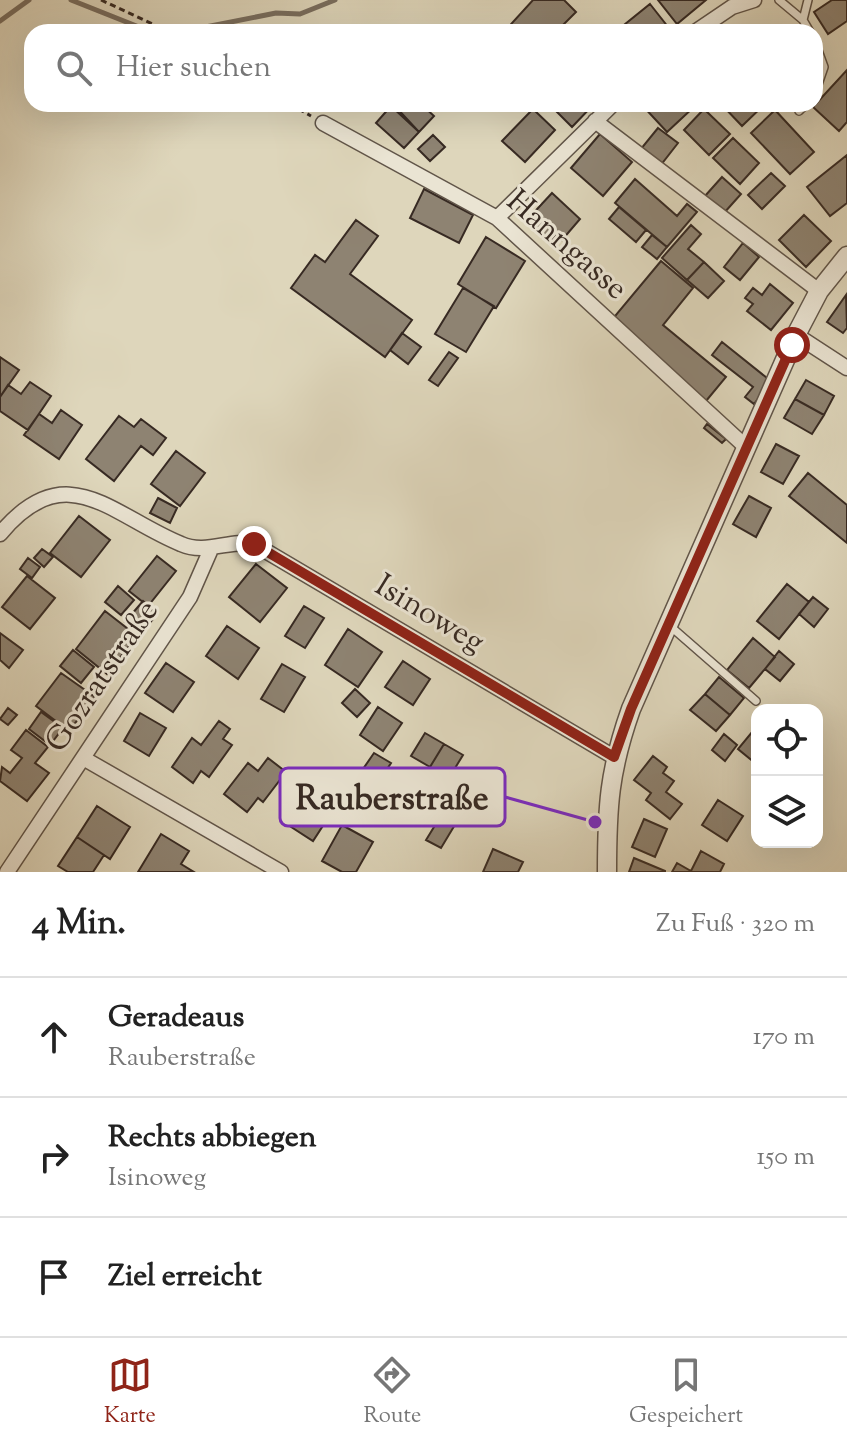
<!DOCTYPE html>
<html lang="de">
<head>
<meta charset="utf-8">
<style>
  :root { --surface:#fff; --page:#f6f6f6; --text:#222; --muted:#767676; --line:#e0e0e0; --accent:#8f2418 }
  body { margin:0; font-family:"Sorts Mill Goudy",serif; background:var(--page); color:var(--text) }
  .controls { position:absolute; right:24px; bottom:24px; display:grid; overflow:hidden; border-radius:16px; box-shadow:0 8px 32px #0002 }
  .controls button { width:72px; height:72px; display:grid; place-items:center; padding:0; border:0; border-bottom:2px solid var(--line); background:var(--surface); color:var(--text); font:40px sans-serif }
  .stop { position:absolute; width:24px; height:24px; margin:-18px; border:6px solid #8f2418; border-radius:50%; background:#fff }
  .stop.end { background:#8f2418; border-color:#fff; box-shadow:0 2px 8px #0008 }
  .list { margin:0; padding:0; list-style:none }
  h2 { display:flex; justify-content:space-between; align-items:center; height:104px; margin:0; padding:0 32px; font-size:34px }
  h2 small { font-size:26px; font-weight:400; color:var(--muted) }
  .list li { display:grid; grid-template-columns:52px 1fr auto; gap:24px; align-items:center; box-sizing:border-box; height:120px; padding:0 32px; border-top:2px solid var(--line) }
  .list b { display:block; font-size:30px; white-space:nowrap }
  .list p { margin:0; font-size:26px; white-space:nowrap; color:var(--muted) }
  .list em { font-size:26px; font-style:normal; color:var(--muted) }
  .icon { flex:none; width:44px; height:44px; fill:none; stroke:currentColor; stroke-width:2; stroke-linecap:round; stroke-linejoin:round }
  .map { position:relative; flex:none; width:847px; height:872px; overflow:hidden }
  .search { position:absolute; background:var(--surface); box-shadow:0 8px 32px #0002; left:24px; right:24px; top:24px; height:88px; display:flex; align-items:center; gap:20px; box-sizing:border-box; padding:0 28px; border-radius:24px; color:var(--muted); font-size:30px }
  .sheet { height:464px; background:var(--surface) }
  nav { display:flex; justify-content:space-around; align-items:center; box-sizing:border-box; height:112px; border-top:2px solid var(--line); background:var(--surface); font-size:22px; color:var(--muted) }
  nav a { display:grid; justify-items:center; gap:4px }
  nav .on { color:var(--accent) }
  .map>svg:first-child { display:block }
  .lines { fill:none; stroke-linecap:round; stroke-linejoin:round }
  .stream { stroke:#796e5f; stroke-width:5 }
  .building { fill:#8e8372; stroke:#372a23; stroke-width:2 }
  .service-casing { stroke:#615549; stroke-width:10 }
  .minor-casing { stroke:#615549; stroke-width:17 }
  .tertiary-casing { stroke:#615549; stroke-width:21 }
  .path { stroke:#372a23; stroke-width:3; stroke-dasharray:6 4; stroke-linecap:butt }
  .service { stroke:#eae4d3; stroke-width:7 }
  .minor { stroke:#eae4d3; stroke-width:14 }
  .tertiary { stroke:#eae4d3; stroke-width:18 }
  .route { stroke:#8f2418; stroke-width:10 }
  .labels { text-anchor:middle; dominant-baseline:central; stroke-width:6; stroke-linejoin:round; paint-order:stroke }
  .street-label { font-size:32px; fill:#372a23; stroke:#eae4d3 }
  .leader { fill:none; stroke:#7b2cbf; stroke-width:3 }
  .callout-dot { fill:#7b2cbf; stroke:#eae4d3; stroke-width:3 }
  .callout { fill:#eae4d3; stroke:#7b2cbf; stroke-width:3 }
  .callout-label { font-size:34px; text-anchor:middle; font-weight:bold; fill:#372a23 }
</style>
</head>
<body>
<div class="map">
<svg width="847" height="872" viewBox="0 0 847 872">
  <rect width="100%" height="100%" fill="#ded6bb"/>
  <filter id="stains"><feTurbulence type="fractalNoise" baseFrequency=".0025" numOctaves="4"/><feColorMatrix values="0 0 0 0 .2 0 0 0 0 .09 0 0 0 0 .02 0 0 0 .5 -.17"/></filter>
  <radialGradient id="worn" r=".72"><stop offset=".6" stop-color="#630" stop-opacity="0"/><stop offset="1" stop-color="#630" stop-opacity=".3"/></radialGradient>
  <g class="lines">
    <path class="stream" d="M71,0L149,31L180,32
      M0,21L29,0
      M180,32L276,13L300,14L335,0"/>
  </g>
  <path class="building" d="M533,0H564L576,12L556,32H504Z
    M658,0H706L677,24Z
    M832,0H847V21L828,34L814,12Z
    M650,4L672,32H621L619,29Z
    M847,70V122L839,131L813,107Z
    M393,104H421L434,116L419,132Z
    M549,104H594L572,127Z
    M641,104H693L695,106L667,132Z
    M721,104H765L742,126Z
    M391,106L419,132L404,148L376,123Z
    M533,109L555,130L525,162L502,141Z
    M704,109L730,134L709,155L684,130Z
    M775,110L814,152L790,174L751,133Z
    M658,128L678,143L660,166L640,150Z
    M600,134L632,162L603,196L571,168Z
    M433,135L445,147L430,161L418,149Z
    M733,138L759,163L740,184L713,158Z
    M847,155V203L830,216L807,187Z
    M771,173L785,186L762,209L748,195Z
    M722,177L741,194L724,213L705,196Z
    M635,179L677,216L687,204L697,212L667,247L615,203Z
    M424,189L473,215L459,243L410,218Z
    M552,193L580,219L562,240L557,235L551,241L527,220Z
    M619,207L646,230L636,242L609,219Z
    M804,215L831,241L806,267L779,240Z
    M356,220L378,236L350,274L412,320L385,357L291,288L315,255L325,262Z
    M691,225L701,234L688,249L704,262L687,280L662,258Z
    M652,235L667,247L657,259L642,247Z
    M486,237L525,261L496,308L458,284Z
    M743,243L759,257L740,280L724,267Z
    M661,261L693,288L663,325L726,377L706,401L610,322Z
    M704,262L724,281L708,298L687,280Z
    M770,284L793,303L771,330L747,311L753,304L745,298L753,288L762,295Z
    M463,288L494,306L466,352L435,334Z
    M846,295L847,328L843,333L827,322Z
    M402,333L421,347L408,364L390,350Z
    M722,342L772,382L754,404L745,397L753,387L712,355Z
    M449,352L458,358L438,386L429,380Z
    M0,357L19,370L0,397Z
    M806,380L834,396L824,415L795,399Z
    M30,382L51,396L28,430L0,411V397L8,385L21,394Z
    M795,399L824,415L812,434L784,418Z
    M61,410L82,425L59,459L24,435L39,414L52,423Z
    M119,416L134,427L141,419L166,438L153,455L141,446L114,481L86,459Z
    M707,424L726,439L722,443L704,428Z
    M776,444L799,456L783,484L761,472Z
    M176,451L205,473L180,506L151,484Z
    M808,473L847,505V543L789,496Z
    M749,496L771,508L756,537L733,524Z
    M158,498L177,508L170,523L150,513Z
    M79,516L110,540L81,577L50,553Z
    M42,549L53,557L44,567L34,558Z
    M157,556L176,571L148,606L129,591Z
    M28,558L40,567L32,578L20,569Z
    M256,564L287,588L260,622L229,597Z
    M27,576L55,598L30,629L2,607Z
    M787,584L809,602L779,639L757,621Z
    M118,586L134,600L121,615L105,602Z
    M813,597L828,609L814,627L799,614Z
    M143,601L157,614L140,635L125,622Z
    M304,606L324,618L305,648L285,636Z
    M105,611L137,636L107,674L76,649Z
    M227,626L259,648L238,679L206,656Z
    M348,629L382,652L358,687L325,665Z
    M0,633L23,650L9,668L0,660Z
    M753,638L775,657L749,688L727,670Z
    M73,650L94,667L81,683L60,666Z
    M779,651L794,664L780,681L765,669Z
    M403,661L430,679L413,705L385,687Z
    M166,663L194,682L173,712L145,693Z
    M282,664L305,677L284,712L261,699Z
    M61,673L95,697L69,731L36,706Z
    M719,677L744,698L730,715L705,694Z
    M355,689L370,703L357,717L342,703Z
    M705,694L730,715L716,731L690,710Z
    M378,707L402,723L383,751L360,735Z
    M8,708L17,715L8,725L0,719Z
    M41,712L63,728L50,745L29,729Z
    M140,713L166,728L149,756L124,741Z
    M219,721L230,729L223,739L232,745L209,777L201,771L193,783L172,767L192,738L201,745Z
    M757,726V760L755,763L738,749Z
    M26,730L48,747L35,763L49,773L27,801L0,781L2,767L10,773L22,758L11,750Z
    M425,733L444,744L430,767L411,756Z
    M724,734L737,745L725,761L712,750Z
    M444,744L463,755L449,778L430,767Z
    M374,753L391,763L380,780L363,769Z
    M653,756L667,767L663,773L674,781L666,792L682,804L670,819L646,800L651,793L634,780Z
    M268,758L286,772L263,802L258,798L247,812L224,794L248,763L258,771Z
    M413,783L462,813L441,848L426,840L437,822L401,802Z
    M315,790L337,804L313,841L285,823L300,799L307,803Z
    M718,800L743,816L727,841L702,825Z
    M97,806L130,827L110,859L77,837Z
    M644,819L667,829L655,857L632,847Z
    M342,825L373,842L356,872H342L322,861Z
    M161,834L189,851L181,864L194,872H138Z
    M77,837L104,855L93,872H68L58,866Z
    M493,849L523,862L518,872H483Z
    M701,851L724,864L720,872H672L677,863L691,871Z
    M634,858L665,871V872H629Z"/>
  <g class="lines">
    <defs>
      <path id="service" d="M779,0L803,20
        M808,0L803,20L810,32
        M815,42L824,67L815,93
        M799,111L806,104
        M670,626L756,701"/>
      <path id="minor" d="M695,32L732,7L754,0
        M595,121L819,291
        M323,123L497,218L747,448
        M497,218L613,104
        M796,335L847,368
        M0,534C66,454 112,516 181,544C206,555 230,539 254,544L614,757
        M83,758L281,872
        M7,872L190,597L211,549"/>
      <path id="tertiary" d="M607,872C607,807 609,771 631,709L796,335L819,291L847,256"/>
    </defs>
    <use href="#service" class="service-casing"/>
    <use href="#minor" class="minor-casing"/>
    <use href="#tertiary" class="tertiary-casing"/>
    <path class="path" d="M101,0L170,32
      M290,104L311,116"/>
    <use href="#service" class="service"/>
    <use href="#minor" class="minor"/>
    <use href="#tertiary" class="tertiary"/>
  </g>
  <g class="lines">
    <path class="route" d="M254,544L614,757L631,709L792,345"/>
  </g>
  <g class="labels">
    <g class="street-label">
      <text transform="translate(566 246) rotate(41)">Hanngasse</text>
      <text transform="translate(429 615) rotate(31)">Isinoweg</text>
      <text transform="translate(103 677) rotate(-56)">Gozratstraße</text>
    </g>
  </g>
  <path class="leader" d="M595 822L505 797"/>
  <circle class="callout-dot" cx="595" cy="822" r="8"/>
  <rect class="callout" x="280" y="768" width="225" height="58" rx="8"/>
  <g class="callout-label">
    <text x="392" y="809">Rauberstraße</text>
  </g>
  <rect width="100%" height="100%" filter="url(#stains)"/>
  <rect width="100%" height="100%" fill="url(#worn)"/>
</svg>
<div class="controls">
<button><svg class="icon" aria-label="locate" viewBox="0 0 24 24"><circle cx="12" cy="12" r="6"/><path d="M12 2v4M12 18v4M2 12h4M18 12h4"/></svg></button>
<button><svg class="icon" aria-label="layers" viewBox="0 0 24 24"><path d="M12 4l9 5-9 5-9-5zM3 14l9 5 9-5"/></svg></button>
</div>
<div class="stop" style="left:792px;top:345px"></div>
<div class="stop end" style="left:254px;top:544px"></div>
<div class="search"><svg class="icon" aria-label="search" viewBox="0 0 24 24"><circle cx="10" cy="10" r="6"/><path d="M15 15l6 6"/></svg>Hier suchen</div>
</div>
<section class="sheet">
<h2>4 Min.<small>Zu Fuß · 320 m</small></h2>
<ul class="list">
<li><svg class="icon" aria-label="ahead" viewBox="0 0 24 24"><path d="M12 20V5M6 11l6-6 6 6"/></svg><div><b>Geradeaus</b><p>Rauberstraße</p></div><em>170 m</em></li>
<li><svg class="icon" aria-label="right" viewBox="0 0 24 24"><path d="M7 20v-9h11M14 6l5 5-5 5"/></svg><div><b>Rechts abbiegen</b><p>Isinoweg</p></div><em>150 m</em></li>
<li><svg class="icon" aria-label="arrive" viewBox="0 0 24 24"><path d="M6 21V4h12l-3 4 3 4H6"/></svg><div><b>Ziel erreicht</b></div></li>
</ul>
</section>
<nav>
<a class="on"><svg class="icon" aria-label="map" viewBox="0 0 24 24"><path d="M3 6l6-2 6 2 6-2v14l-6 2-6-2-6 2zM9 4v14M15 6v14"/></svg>Karte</a>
<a><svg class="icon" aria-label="directions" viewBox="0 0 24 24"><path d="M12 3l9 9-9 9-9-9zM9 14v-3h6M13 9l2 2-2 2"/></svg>Route</a>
<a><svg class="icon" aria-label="saved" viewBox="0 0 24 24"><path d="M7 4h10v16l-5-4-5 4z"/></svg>Gespeichert</a>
</nav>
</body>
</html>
